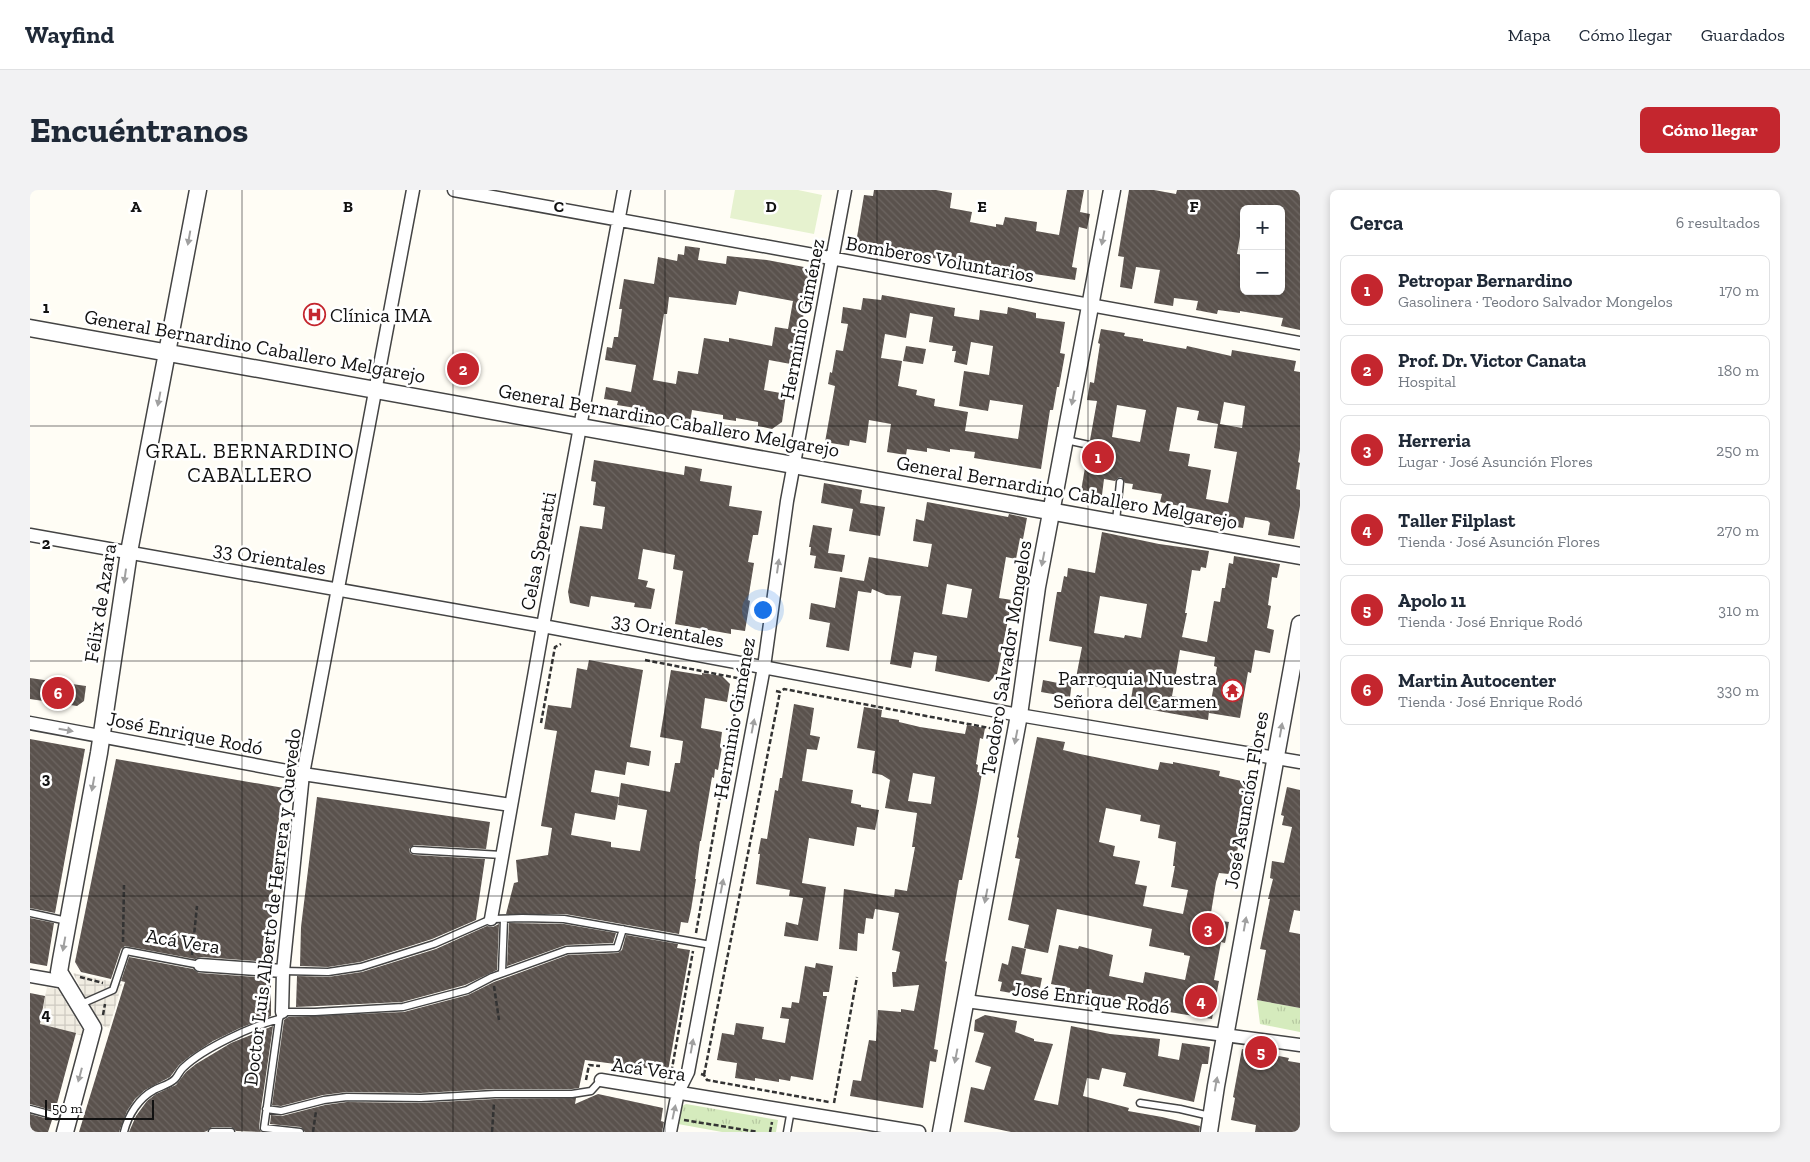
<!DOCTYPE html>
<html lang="es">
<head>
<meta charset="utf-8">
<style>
  :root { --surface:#fff; --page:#f2f2f3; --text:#1f2937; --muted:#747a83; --line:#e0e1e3; --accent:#c4262e }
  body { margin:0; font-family:"Zilla Slab",serif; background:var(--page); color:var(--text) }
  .controls { position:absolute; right:15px; top:15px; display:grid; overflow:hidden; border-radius:8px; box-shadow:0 2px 8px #0003 }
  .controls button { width:45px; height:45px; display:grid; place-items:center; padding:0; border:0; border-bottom:1px solid var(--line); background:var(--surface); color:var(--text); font:25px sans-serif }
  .scale { position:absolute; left:15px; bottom:12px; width:109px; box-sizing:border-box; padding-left:5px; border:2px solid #111; border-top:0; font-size:14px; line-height:18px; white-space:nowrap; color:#111; -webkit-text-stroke:4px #fff; paint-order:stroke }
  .you { position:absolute; left:732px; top:419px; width:18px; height:18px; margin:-12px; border:4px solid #fff; border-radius:50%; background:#1a73e8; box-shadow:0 0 0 8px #1a73e833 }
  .badge { display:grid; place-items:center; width:32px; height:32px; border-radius:50%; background:var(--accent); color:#fff; font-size:16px; font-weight:700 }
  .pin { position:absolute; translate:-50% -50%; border:2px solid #fff; box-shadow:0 1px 5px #0006 }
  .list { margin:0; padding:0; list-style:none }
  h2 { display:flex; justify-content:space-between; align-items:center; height:65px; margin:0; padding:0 20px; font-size:21px }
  h2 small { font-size:16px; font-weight:400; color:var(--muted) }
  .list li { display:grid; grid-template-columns:32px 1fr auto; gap:15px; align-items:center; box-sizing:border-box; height:70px; margin:0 10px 10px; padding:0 10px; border:1px solid var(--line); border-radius:8px }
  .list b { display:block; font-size:19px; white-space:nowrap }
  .list p { margin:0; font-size:16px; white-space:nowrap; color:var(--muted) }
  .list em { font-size:16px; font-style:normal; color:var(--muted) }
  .map { position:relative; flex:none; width:1270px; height:942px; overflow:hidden; border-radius:8px }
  header { display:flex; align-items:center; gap:30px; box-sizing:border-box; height:70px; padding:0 25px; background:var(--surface); border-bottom:1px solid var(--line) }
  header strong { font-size:24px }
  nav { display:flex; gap:28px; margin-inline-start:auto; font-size:18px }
  .intro { display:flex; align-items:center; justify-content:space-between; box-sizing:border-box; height:120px; padding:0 30px }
  h1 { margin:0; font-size:35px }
  .button { padding:12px 22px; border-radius:8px; background:var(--accent); color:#fff; font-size:18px; font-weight:700 }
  main { display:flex; gap:30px; padding:0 30px }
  aside { flex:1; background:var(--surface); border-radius:8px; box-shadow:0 2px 8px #0003 }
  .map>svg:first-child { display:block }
  .grass { fill:url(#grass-tufts) }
  .pitch { fill:#e6f2cf }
  .plaza { fill:url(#plaza-grid) }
  .building { fill:url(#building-back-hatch); fill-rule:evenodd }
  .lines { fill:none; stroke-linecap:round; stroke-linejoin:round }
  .service-casing { stroke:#444; stroke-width:9 }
  .minor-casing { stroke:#444; stroke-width:15 }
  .tertiary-casing { stroke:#444; stroke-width:19 }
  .path { stroke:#333; stroke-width:2.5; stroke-dasharray:5 2.5; stroke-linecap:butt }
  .service { stroke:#fff; stroke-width:6 }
  .minor { stroke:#fff; stroke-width:12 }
  .tertiary { stroke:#fff; stroke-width:16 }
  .oneway { fill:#a0a0a0 }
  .grid { fill:none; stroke:#111; stroke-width:1; stroke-opacity:0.55 }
  .labels { text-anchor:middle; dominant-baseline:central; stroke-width:5; stroke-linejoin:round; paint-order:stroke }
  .street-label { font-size:20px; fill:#111; stroke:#fff }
  .poi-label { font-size:20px; fill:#111; stroke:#fff; text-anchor:start }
  .neighbourhood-label { font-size:21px; letter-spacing:1px; fill:#111; stroke:#fff }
  .grid-label { font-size:16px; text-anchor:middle; font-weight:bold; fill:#111; stroke:#fff; stroke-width:5; stroke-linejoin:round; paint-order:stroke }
</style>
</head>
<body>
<header>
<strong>Wayfind</strong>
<nav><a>Mapa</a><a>Cómo llegar</a><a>Guardados</a></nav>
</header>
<div class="intro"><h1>Encuéntranos</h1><a class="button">Cómo llegar</a></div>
<main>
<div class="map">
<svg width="1270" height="942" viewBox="0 0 1270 942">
  <defs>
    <pattern id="grass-tufts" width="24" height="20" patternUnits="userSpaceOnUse" patternTransform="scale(1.25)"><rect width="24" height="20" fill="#d5ebbd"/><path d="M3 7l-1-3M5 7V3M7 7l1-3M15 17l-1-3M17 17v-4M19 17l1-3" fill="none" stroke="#b6c8a1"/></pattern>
    <pattern id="plaza-grid" width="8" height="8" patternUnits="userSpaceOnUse" patternTransform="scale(1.25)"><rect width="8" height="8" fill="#f1ede2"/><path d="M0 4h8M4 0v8" fill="none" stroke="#cecac1"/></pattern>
    <pattern id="building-back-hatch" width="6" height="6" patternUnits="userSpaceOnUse" patternTransform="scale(1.25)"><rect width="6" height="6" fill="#5a524d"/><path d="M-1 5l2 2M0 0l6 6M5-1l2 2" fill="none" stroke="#6d6662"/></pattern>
  </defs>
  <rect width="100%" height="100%" fill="#fffdf5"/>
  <path class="grass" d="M1227,810L1270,818V842L1230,834Z
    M656,914L748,930L746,942H692L648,934L652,916Z"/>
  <path class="pitch" d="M705,0H768L792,5L784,44L700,28Z"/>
  <path class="plaza" d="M43,783L92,794L79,838L73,836L57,811Z
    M17,797L28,799L54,842L53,846L10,834Z"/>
  <path class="building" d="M844,0H906L922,3L920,18L942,22L940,32L966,37V34L973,35L975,27L1007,32L1006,41L1029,45L1037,0H1054L1050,22L1060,24L1057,39L1049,37L1042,77L1047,78L1045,90L998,83L997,91L936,79L937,74L892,66V71L825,59L834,5L843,6Z
    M1099,0H1124L1146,4L1147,0H1270V140L1251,136L1253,128L1210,121V123L1188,120L1187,124L1166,120L1168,111L1144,108L1143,116L1124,113L1130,80L1106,77L1102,99L1090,97L1094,67L1088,66ZM1214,19H1251V101H1214V65L1207,64L1211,41L1214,42Z
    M655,56L670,58L668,70L696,74L697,66L737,70L774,77L784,89L782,102H777L766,175L739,170L734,200L756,204L752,232L742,239L728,236V232L706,228V231L693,229V225L662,220L660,232L617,226L618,220L587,215L588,211L574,209L576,197L601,202L606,175L575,170L577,157L582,158L584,147H588L592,119H589L594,89L624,94L628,67L647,71L648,64L654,65ZM709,101L763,111L758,139L745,137L742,156L699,148V152L674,148L668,184L648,181L646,194L623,190L634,124H637L639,107L706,115Z
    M852,105L925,118L924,126L949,130L950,120L977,124L978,117L1006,123V128L1035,132L1030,163L1035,164L1029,197H1027L1023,220H1020L1011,279L944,268L945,262L920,259V262L897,258V262L877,259L876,265L857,262L861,234L839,230L836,253L820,250L819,256L795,252L805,196L798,194L800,182L802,183L806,160L813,161L818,134L811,133L813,117L831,120L833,108L851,110ZM880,123L903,127L899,152L923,156L922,161H926L924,172L937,175L941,152L963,156L959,185L934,181L929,216L958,221L960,210L993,215L988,249L935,241L938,222L904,216L905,209L886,205L887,200L868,196L872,171L851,168L855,144L876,148Z
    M1071,139L1095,143L1094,146L1113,149V151L1156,159L1157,156L1201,166L1202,160L1266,171L1264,181L1270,182V259L1268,272L1270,273L1266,299L1270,300V316L1264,349L1238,345L1240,333L1238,331L1215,327L1213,338L1194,335L1195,331L1180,328L1181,322L1130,312L1132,304L1102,299L1103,294L1095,293L1091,287L1088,288L1085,291L1074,289L1072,305L1051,301L1058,260L1062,259L1064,256L1060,250L1067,211L1057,210L1060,192L1064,193L1070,154L1068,153ZM1194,212L1215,216L1212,238L1190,234ZM1087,215L1116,220L1110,252L1082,247ZM1147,217L1169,221L1167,230L1188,234L1184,258L1207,262L1198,313L1176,309L1181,280L1158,276L1160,264L1139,261Z
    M876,156L896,159L893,174L873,171Z
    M564,270L654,285L655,276L672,279L670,291L702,296L699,316L732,321L728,345H723L718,372L724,373L718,410L720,411L715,441L701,439V444L645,434L653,381L643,379L645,365L613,359L608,389L618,391L616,397L625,399L621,419L604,417L605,413L561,406L559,417L540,413L538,402L550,336L572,339L575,317L563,315L566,292L561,291Z
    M794,293L832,300L830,313L855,317L850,346L819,341L823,319L791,313Z
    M897,312L978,327L979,324L997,328L993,349L990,348L986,369L976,367L969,408L982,410L967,484L959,492L905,481L907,466L884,462L881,478L860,474L871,406L856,405L842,399L841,403L828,401L819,461L796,457L800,433L779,429L781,413L805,418L810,387L834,391L839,367L898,377L902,354L883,351L886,329L894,331ZM917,394L942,399L937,428L912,424Z
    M783,335L802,338L798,363L815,365L812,382L784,378L786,366L780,365L781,357H779Z
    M1072,342L1129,354L1179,361L1176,378L1171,377L1170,381L1162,380L1155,423H1157L1152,447L1177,452L1184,411L1190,412L1192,398H1195L1199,373L1203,374L1204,366L1250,374L1247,388L1242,387L1238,415L1241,416L1237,438L1244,440L1240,463L1225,460L1221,483L1218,482L1210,528L1179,523L1187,477L1184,476L1185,467L1150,460L1142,506L1180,513L1178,530L1100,516L1103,497L1077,493L1076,498L1045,493L1052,457L1019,451L1027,402H1031L1034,386L1037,387L1038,378L1065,383ZM1070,406L1117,414L1111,448L1095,445L1094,448L1064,443Z
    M559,470L613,480L600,557L621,561L619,576L597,572L595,585L565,580L561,602L589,607L585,630L545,623L541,645L581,652V657L610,661L617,620L588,615L591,593L640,602L645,573H650L653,551L630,547L641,480L672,485V483L692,486L700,494L697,512L675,508L671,538L692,542L690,557H692L688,580L685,579L684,588L682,587L671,651H670L665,689H666L661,720L658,733L651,732L649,744L535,724H476L484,693L488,692L486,670L518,665L522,638L511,636L527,541L514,539L518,515L541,518L547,478L557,480Z
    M0,488L56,496L54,511L47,516L0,509Z
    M1013,490L1028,493V490L1042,492L1040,507L1011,502Z
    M764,514L784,518L780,545L790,547L787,560L777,559L772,591L823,600L821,613L831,615V617L849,620L845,640L827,637L824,656L779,648L772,693L796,697L788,751L754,746L756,732L768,735L773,708L759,706L760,700L726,694L730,664H728L731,648L737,649L745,600L748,601L750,588H752Z
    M834,517L852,520L851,527L869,530V532L890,537L935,544L937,535L955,538L953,549L950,548L946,574L948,575L947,582L952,583L947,612L932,690H929L915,771L917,772L904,859L908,860L906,872L900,871L893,918L820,906L823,890L831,891L839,850L846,851L848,820L871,822V819L884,821L889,795L863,797L862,782H866L870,762L862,760L869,723L845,719L843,729L836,728L834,744L828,743L827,761L809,759L814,699L864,707L865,699L877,701L885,657H882L887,623L855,618L860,590L852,585L842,583L845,561L827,558ZM883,583L905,587L901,614L878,611Z
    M1007,547L1035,552L1033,560L1050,564L1128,580L1130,572L1143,574V572L1190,581L1189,586L1225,594L1223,607H1221L1214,647H1210L1207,662H1203L1199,684L1189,683L1186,692L1180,729L1199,732L1195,753L1191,752L1184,790L1189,791L1182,829L1121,819L1122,816L1057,802L1055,813L1038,810L1040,798L1021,794L1029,755L1048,759L1049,756L1083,765L1079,786L1113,793L1115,782L1155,790L1160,766L1154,765V763L1119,756L1122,739L1027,719L1018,763L994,758L999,735L978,730L990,669L985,668L989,648L987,647ZM1076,618L1111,625L1110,631L1130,635L1128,648L1146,652L1143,676H1145L1141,697L1158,700L1153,724L1113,716L1117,696L1105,694L1110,671L1083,666L1085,656L1069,652Z
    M0,549L55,559L25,723L0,718Z
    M86,569L254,598L245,653L240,772L171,767L165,769L95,756L91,759L81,789L51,782L45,772Z
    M1257,597L1270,600V721L1264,720L1259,742L1270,744V818L1227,810L1236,760L1230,759L1240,709H1238L1243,689L1240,688L1242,671L1254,673L1262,637L1252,635L1254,626L1251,625Z
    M287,607L460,632L456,659L384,655L379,659L380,663L384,665L455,669L446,730L402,749L330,772L298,777L270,776L271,737Z
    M0,728L24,733L17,776L0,773Z
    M479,733L534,734L586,743L583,753L536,755L477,776Z
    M469,734L467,780L435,795L372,812L266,817L267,786L298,787L332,782L406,759L457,736L463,737Z
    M596,745L648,754L647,758L660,760L638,881L555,870L549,898L542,899H465L391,903L317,902L293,905L251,916L242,915L254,830L258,827L374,822L438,805L464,792L538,765L588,763L592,760Z
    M982,756L996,759L991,784L1012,788L1008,808L970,801L972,792L968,791L972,773L978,775Z
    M99,767L163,779L169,783L239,788V790H241V826L210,838L183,851L160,866L149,875L140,887L115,900L105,909L97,921L89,942H49L95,792L91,791Z
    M786,773L803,776L799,802H793V806H797L783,890L761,886L760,891L749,889V892L725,888V891L705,888L707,873L687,870L692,843L704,845L706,833L734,837L732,849L755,853L759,829L750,828L752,817L761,818L762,812L769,813L775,776L785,778Z
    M0,803L15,806L10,834L46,843L25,921L0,914Z
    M955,825L987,831L985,842L1004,849V851L1023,854L1004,910L1028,915L1041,836L1080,844L1130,849L1128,866L1149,870L1152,853L1180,857L1178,874H1172L1164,912L1093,896L1096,883L1072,878L1069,890L1057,888L1053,906L1099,918L1098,921L1132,927L1170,936L1169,942H981L934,932L941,897L954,900L961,877L945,872L954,843L944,841L945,830Z
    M243,836L231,919L229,938L231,942L206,941L201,937H182L177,941L174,942H99L106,926L117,911L126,904L146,895L156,882L166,874L201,853Z
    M1212,859L1259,868L1258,871L1270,873V942H1225L1226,935L1201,930L1205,908L1203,907Z
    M568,904L633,918L631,931L634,932L632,942H275L271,937L240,934L241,925L252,926L295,915L317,912L391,913L465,909L546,908L545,914Z
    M0,924L22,930L18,942H0Z"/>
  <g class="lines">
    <defs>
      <path id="service" d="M1036,250L1059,255
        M1086,331L1090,292
        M384,660L472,665
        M0,723L37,731
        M253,781L298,782L331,777L404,754L461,729L492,728L534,729L681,755
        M472,783L474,729
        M49,815L83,800L96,761L170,775
        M1110,913L1150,919L1180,926
        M0,919L26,926
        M236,919L251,921L294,910L317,907L391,908L465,904H542L561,901L571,890
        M94,942C98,925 109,908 124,900C131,896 139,895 145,889C148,886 150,880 154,877C174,858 222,836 249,829
        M182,942H201
        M270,942L234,938L249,829L252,822H285L373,817L437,800L462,787L537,760L587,758L593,739
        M757,942L761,920"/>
      <path id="minor" d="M424,0L1270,153
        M0,345L513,436L989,525L1270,572
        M0,533L273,584L481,615
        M461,729L513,436L594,0
        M170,775L253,781
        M0,786L35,792
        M936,811L1270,855
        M252,822L253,781L273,584L383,0
        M571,890L889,942
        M640,942L648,902L658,882L734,477L757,311L815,0"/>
      <path id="tertiary" d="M0,138L1270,366
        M35,942L63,838L29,782L31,770L69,563L99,362L168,0
        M911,942L989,525L1007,397L1082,0
        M1179,942L1186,896L1270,434"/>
    </defs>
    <use href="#service" class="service-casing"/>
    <use href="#minor" class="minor-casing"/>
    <use href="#tertiary" class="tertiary-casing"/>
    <path class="path" d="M615,470L707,488L710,494L714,495
      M746,501L750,502L754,499L970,540
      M511,533L525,457L531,454
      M666,743L710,494
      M93,752L94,695
      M162,765L167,716
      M50,787L73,793
      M464,796L469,830
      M73,825L75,814
      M671,884L674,885L677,890L799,912
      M674,885L750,502
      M638,888L641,884L663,761
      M556,890L559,875L570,876
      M804,913L827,787
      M654,930L728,942
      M283,942L286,921
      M462,942L464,913
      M740,942L742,932"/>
    <use href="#service" class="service"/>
    <use href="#minor" class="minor"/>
    <use href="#tertiary" class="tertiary"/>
  </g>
  <defs><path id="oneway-solid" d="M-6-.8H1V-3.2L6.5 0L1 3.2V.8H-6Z" transform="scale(1.25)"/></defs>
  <g class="oneway">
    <use href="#oneway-solid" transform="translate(159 48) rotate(100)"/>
    <use href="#oneway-solid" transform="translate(1073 48) rotate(101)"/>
    <use href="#oneway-solid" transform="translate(1043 208) rotate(101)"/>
    <use href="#oneway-solid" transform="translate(129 209) rotate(101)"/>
    <use href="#oneway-solid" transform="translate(1013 369) rotate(101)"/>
    <use href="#oneway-solid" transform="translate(748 376) rotate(-82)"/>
    <use href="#oneway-solid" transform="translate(95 386) rotate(98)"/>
    <use href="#oneway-solid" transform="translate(723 536) rotate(-79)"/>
    <use href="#oneway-solid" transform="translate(36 540) rotate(10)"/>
    <use href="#oneway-solid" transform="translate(1251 540) rotate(-80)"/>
    <use href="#oneway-solid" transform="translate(986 547) rotate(101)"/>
    <use href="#oneway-solid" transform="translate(63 594) rotate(100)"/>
    <use href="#oneway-solid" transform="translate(692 696) rotate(-79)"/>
    <use href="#oneway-solid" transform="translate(956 706) rotate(101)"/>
    <use href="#oneway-solid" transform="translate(1215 734) rotate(-80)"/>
    <use href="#oneway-solid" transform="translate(34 754) rotate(100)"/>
    <use href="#oneway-solid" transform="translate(662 856) rotate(-80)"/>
    <use href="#oneway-solid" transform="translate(926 866) rotate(101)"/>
    <use href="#oneway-solid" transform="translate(50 885) rotate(105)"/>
    <use href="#oneway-solid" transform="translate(1186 894) rotate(-80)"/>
    <use href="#oneway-solid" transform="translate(644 922) rotate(-78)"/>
  </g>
  <path class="grid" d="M212,0V942M423,0V942M635,0V942M847,0V942M1058,0V942M0,236H1270M0,471H1270M0,706H1270"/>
  <defs>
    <symbol id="hospital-ring" viewBox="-11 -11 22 22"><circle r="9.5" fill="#fff" stroke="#c4262e" stroke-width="1.5"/><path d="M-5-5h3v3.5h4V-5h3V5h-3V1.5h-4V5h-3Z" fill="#c4262e"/></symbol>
    <symbol id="temple-ring" viewBox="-11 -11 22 22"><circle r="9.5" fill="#fff" stroke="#c4262e" stroke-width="1.5"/><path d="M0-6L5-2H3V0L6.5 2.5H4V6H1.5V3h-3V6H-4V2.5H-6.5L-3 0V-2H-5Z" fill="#c4262e"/></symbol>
  </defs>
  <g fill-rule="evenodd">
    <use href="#hospital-ring" x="272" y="112" width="25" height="25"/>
    <use href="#temple-ring" x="1190" y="488" width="25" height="25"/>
  </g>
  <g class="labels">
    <g class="street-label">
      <text transform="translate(910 69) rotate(10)">Bomberos Voluntarios</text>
      <text transform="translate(772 129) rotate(-79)">Herminio Giménez</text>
      <text transform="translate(225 156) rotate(10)">General Bernardino Caballero Melgarejo</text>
      <text transform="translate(639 230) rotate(10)">General Bernardino Caballero Melgarejo</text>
      <text transform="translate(1037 302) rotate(10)">General Bernardino Caballero Melgarejo</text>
      <text transform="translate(508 361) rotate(-79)">Celsa Speratti</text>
      <text transform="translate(240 368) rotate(10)">33 Orientales</text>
      <text transform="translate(70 413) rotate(-81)">Félix de Azara</text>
      <text transform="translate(638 440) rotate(11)">33 Orientales</text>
      <text transform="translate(976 468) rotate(-81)">Teodoro Salvador Mongelos</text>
      <text transform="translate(704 528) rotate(-80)">Herminio Giménez</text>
      <text transform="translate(155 543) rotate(11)">José Enrique Rodó</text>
      <text transform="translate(1216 610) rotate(-80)">José Asunción Flores</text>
      <text transform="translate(242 717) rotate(-83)">Doctor Luis Alberto de Herrera y Quevedo</text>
      <text transform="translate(153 751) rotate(9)">Acá Vera</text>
      <text transform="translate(1061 808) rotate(7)">José Enrique Rodó</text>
      <text transform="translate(619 879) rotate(8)">Acá Vera</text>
    </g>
    <g class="poi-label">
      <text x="300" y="125">Clínica IMA</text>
      <text x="1187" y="488" text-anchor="end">Parroquia Nuestra<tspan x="1187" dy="23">Señora del Carmen</tspan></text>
    </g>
    <g class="neighbourhood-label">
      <text x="220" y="260">GRAL. BERNARDINO<tspan x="220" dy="24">CABALLERO</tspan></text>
    </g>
  </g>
  <g class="grid-label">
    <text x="106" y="22">A</text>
    <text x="318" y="22">B</text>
    <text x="529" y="22">C</text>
    <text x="741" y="22">D</text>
    <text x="952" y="22">E</text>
    <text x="1164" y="22">F</text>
    <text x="16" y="123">1</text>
    <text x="16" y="359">2</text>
    <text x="16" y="594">3</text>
    <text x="16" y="830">4</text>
  </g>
</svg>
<div class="controls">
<button>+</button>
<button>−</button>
</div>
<div class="scale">50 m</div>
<div class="you"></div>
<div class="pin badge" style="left:1068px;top:267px">1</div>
<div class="pin badge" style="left:433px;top:179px">2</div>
<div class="pin badge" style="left:1178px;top:739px">3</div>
<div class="pin badge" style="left:1171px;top:811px">4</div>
<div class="pin badge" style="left:1231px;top:862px">5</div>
<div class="pin badge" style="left:28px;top:503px">6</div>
</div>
<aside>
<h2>Cerca<small>6 resultados</small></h2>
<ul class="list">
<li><span class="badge">1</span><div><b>Petropar Bernardino</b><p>Gasolinera · Teodoro Salvador Mongelos</p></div><em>170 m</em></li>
<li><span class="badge">2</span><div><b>Prof. Dr. Victor Canata</b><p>Hospital</p></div><em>180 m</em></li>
<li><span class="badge">3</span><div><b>Herreria</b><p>Lugar · José Asunción Flores</p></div><em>250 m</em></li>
<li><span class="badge">4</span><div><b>Taller Filplast</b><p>Tienda · José Asunción Flores</p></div><em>270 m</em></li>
<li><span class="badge">5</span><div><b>Apolo 11</b><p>Tienda · José Enrique Rodó</p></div><em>310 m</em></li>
<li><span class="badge">6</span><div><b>Martin Autocenter</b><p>Tienda · José Enrique Rodó</p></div><em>330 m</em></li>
</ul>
</aside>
</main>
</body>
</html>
